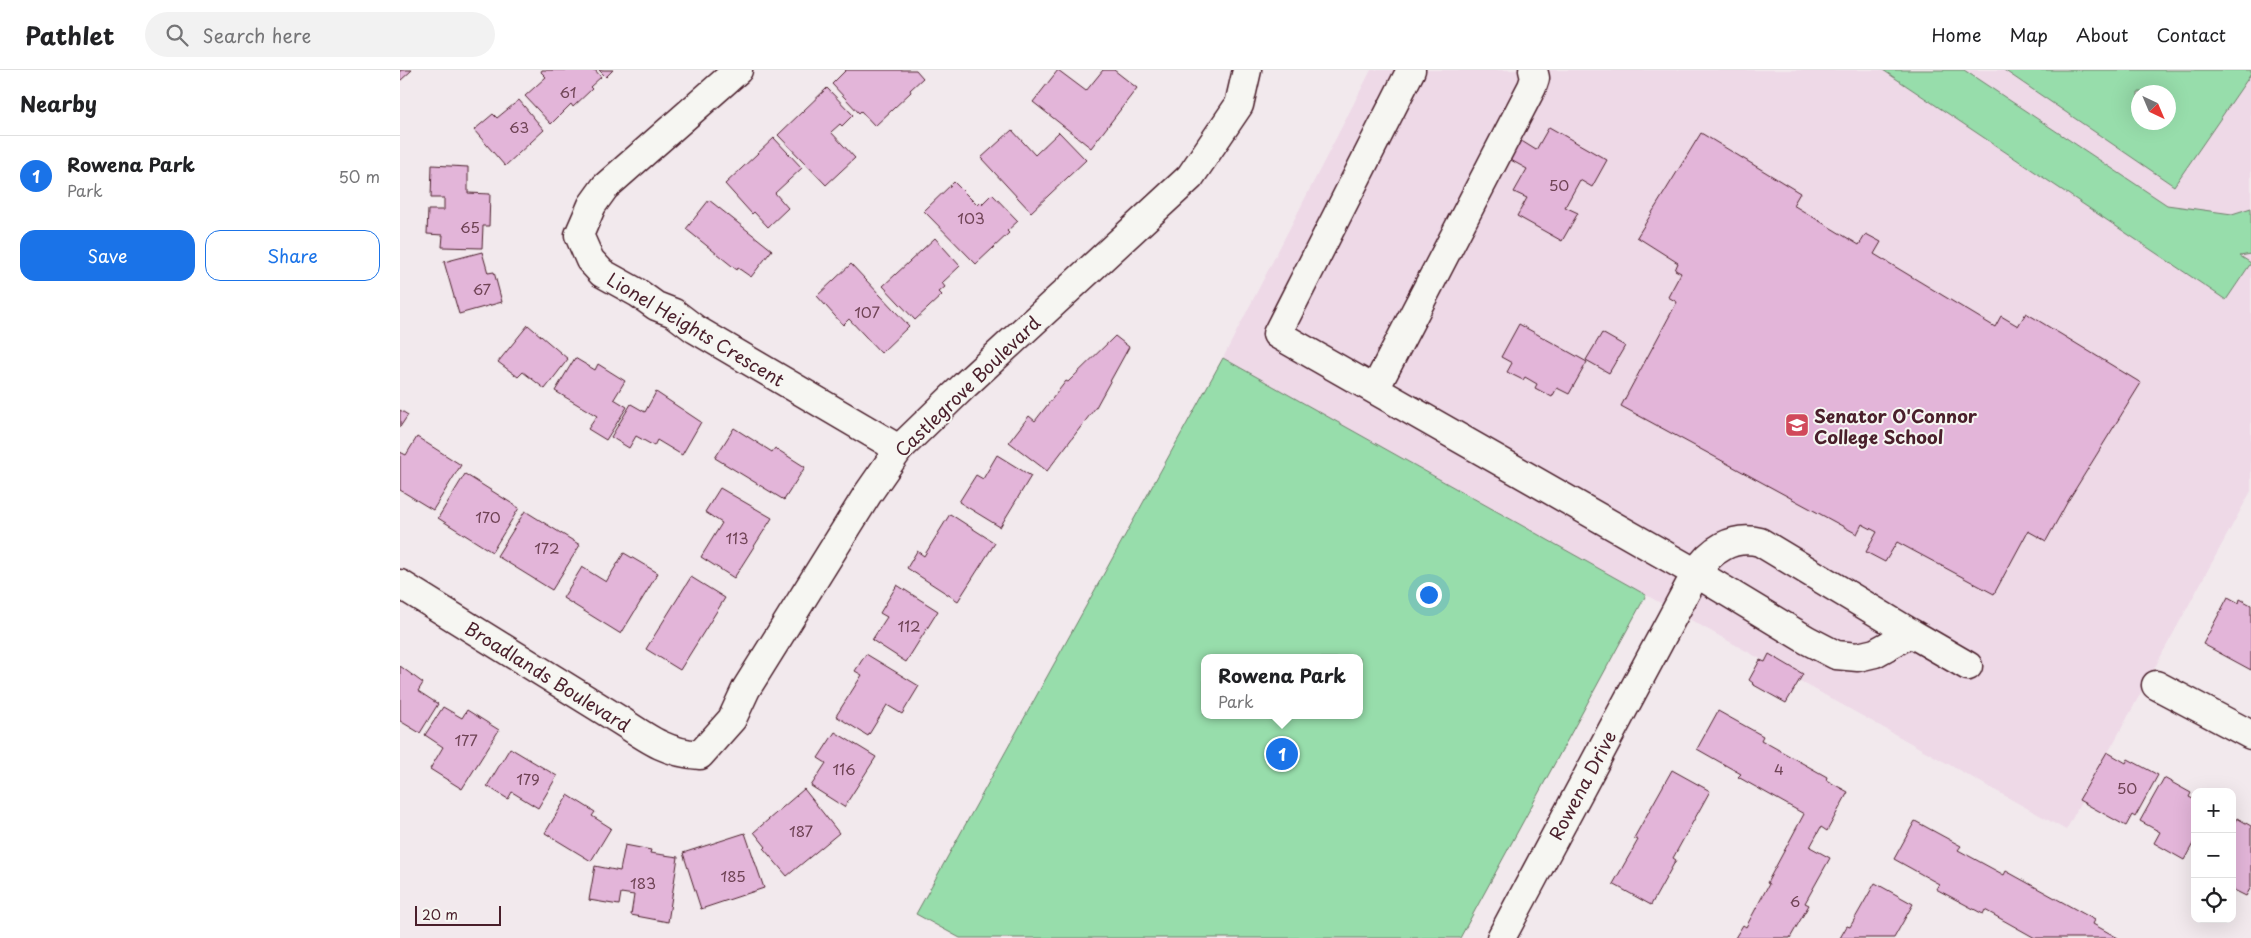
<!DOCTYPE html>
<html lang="en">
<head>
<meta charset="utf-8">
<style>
  :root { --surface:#fff; --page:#f2f2f2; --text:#202124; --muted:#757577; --line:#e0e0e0; --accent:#1a73e8 }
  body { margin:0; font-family:"Playpen Sans",sans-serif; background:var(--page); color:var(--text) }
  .controls { position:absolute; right:15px; bottom:15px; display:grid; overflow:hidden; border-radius:10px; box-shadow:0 5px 20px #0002 }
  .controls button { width:45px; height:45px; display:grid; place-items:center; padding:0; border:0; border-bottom:1px solid var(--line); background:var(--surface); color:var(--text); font:25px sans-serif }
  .compass { position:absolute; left:1731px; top:15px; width:45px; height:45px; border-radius:50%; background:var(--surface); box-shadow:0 5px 20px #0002; rotate:136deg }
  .scale { position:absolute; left:15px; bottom:12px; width:86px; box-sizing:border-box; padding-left:5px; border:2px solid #4a1f2b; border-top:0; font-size:14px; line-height:18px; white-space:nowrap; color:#4a1f2b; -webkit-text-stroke:4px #f6f6f2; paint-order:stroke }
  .you { position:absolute; left:1028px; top:524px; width:18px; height:18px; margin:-12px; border:4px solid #fff; border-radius:50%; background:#1a73e8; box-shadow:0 0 0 8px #1a73e833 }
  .badge { display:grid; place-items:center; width:32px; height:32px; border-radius:50%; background:var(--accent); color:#fff; font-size:16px; font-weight:700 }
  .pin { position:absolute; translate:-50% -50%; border:2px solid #fff; box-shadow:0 1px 5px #0006 }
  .popup { position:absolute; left:801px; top:584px; width:162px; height:65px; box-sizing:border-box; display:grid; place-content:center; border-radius:10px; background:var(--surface); filter:drop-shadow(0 1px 4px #0005); font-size:16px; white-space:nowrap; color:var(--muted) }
  .popup b { font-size:19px; color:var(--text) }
  .popup::after { content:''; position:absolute; left:50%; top:100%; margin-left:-10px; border:10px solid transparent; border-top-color:var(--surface) }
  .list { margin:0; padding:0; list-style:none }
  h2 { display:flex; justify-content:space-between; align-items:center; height:65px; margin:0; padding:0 20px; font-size:21px }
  h2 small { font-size:16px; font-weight:400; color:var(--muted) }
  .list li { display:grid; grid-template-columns:32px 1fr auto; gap:15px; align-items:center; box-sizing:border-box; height:80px; padding:0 20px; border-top:1px solid var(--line) }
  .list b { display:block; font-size:19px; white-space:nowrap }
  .list p { margin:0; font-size:16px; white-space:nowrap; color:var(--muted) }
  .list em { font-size:16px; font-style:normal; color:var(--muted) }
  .actions { display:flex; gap:10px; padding:15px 20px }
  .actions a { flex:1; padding:11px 0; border:1px solid var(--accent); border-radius:15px; text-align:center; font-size:18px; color:var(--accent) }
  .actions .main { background:var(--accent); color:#fff }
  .icon { flex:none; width:28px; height:28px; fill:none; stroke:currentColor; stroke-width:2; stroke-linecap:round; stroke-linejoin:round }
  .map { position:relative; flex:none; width:1851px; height:868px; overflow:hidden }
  header { display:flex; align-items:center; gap:30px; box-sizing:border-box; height:70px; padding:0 25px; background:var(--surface); border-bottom:1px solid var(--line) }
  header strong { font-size:24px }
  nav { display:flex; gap:28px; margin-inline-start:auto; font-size:18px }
  .search { width:350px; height:45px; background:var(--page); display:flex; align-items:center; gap:12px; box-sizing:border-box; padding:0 18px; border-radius:28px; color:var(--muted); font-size:19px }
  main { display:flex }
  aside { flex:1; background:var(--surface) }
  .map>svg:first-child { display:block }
  .built { fill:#eed9e7; fill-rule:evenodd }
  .green { fill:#97ddab; stroke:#707e6b; fill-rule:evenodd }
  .building { fill:#e3b5d9; stroke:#4a1f2b }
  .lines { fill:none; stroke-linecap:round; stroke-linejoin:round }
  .minor-casing { stroke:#4a1f2b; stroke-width:31 }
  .minor { stroke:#f6f6f2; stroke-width:28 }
  .labels { text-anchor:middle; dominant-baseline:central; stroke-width:4; stroke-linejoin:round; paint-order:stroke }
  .number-label { font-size:15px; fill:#704456 }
  .street-label { font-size:18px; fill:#4a1f2b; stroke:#f6f6f2 }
  .poi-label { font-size:18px; font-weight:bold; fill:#4a1f2b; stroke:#f6f6f2; text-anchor:start }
</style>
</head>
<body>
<header>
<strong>Pathlet</strong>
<div class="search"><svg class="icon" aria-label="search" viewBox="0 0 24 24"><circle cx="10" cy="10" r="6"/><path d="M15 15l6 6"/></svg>Search here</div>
<nav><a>Home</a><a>Map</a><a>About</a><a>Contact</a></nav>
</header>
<main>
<aside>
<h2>Nearby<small></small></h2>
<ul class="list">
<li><span class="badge">1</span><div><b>Rowena Park</b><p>Park</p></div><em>50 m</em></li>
</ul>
<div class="actions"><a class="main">Save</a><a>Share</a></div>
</aside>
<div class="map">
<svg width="1851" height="868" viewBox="0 0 1851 868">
  <rect width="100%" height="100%" fill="#f2e9ed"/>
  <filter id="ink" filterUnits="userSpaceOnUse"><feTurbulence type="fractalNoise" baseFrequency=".02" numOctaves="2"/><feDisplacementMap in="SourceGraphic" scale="10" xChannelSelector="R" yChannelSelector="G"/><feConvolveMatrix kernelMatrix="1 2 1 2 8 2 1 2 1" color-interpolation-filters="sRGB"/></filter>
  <g filter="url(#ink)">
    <path class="built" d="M971,0H1851V421L1666,760L823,288ZM1738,22H1768V52H1738Z"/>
    <path class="green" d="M1483,0H1564L1767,135L1832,144L1851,138V184L1840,186L1851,193L1826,230Z
      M1604,0H1851V4L1774,116ZM1768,22V52H1738V22Z
      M823,288L1246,525L1060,868H560L516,844ZM804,588H960V645H804Z"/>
    <path class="building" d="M0,0H12L0,11Z
      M142,0H195L201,7L190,17L192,19L173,37L171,34L151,54L125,26L146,7L141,2Z
      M199,0H213L206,7Z
      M446,0H516L523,8L510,20L511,22L475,56L461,41L459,43L432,14Z
      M658,0L686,21L703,0H714L737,18L691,78L633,32Z
      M427,18L453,45L442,56L440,54L431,62L455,88L426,115L378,65Z
      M119,30L144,60L105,96L74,60L93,44L97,48Z
      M1149,57L1207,90L1192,117L1180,110L1165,137L1178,143L1162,171L1117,146L1127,128L1114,122L1127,99L1109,89L1120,70L1136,80Z
      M612,60L635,85L659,62L686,90L631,142L581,88Z
      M1301,63L1400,123L1393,135L1459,175L1466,164L1481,172L1474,184L1595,257L1601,246L1618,256L1626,243L1741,313L1668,431L1646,471L1628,461L1594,524L1497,472L1485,492L1466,482L1477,462L1462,454L1457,464L1221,336L1277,232L1268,227L1281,203L1275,200L1278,193L1237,167Z
      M374,68L402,98L375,123L388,138L368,157L354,142L352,144L325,114Z
      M32,95L68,97V123L90,124L89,156H83L82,178L42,177L43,165L27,164L28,140H44V128H31Z
      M554,112L577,135L580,132L582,134L592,124L618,151L607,161L609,163L576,194L524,141Z
      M309,130L372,180L351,207L338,198L337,200L286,159Z
      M535,168L560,196L542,213L545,217L539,222L542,225L515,250L483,216Z
      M82,182L88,203L94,202L102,232L59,244L44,192Z
      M451,194L509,256L481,283L449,249L443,255L417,226Z
      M1119,254L1187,292L1169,324L1157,318L1152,327L1135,318L1137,314L1125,307L1123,310L1107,302L1112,293L1101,287Z
      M128,255L168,289L145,319L123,302L118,307L98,292Z
      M1202,263L1225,276L1209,303L1186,290Z
      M715,266L729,277L696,337L647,401L609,372L629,346L635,351L666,311L668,312Z
      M175,288L195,300L198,294L225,311L214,329L227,337L206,370L188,359L197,346L155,321Z
      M256,322L301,352L282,385L257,370L254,376L236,366L229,378L211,367L231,334L245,342Z
      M0,340L8,345L0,357Z
      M334,358L372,382L375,378L405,397L384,430L315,388Z
      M17,367L61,395L33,440L0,420V382L6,385Z
      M597,385L631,406L600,457L559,432L576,405L583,409Z
      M65,404L119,438L92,482L38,448Z
      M320,418L372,448L334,508L301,487L322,453L305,442Z
      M125,441L180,475L152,520L97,486Z
      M550,444L595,473L558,531L507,498L517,481L524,486Z
      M224,483L258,503L221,564L163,528L182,497L206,512Z
      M291,507L325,528L280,600L246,579Z
      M497,515L538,541L506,592L472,570L487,547L480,543Z
      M1828,527L1839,533L1840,529L1851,535V600L1803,574Z
      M466,584L519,616L502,644L487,635L468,666L436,646L462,605L455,601Z
      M1369,584L1403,604L1386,633L1352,614L1353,613L1349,610L1360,590L1365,592Z
      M0,596L23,613L18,621L38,634L20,663L0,651Z
      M43,637L62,648L67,640L99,660L62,719L30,699L43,677L25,665Z
      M1318,641L1363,666L1361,670L1427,707L1426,710L1448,722L1427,761L1421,757L1410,777L1430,788L1405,833L1409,835L1390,868H1335L1343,855L1346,857L1369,814L1367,813L1404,744L1338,707L1341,704L1297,679Z
      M435,662L476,687L444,737L411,716L426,693L418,688Z
      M110,678L157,706L138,738L112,722L108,729L87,716Z
      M1707,682L1726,693L1728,689L1758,705L1735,747L1732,745L1726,756L1679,730Z
      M1272,700L1310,721L1273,788L1276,790L1251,835L1213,814L1238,770L1234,768Z
      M1764,708L1791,723L1789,727L1795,730V770L1784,790L1754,773L1760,762L1740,751Z
      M404,719L439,763L387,806L364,779L366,777L354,762Z
      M168,725L195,742L192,746L211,758L191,791L145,763Z
      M1837,748L1851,756V817L1846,826L1832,819V752L1834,753Z
      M1515,751L1561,776L1558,780L1604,805L1606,801L1695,850L1693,854L1718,868H1635L1585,840L1583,844L1536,819L1539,814L1494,789Z
      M345,763L364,818L301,839L283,783Z
      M225,775L251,780L250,783L278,787L268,852L231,845L234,825L221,823L219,835L189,830L195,796L220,801Z
      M1475,813L1513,834L1494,868H1440L1447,856L1450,857Z"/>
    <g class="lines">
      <defs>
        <path id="minor" d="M338,0L205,117L192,135L179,165L190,190L202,203L238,223L256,236L274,243L295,259L499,379
          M1011,0L877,264L1296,503L1101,868
          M975,319L1132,17L1135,8L1133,0
          M0,514L221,651C248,669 267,683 300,685L332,649L346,619L467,425L499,379L566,314L790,107L839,35L847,0
          M1511,563L1360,472C1333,465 1310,480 1296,503L1407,570L1436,585L1458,587L1475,583L1511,563L1568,596
          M1756,615L1851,665"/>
      </defs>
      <use href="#minor" class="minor-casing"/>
      <use href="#minor" class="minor"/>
    </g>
  </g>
  <defs>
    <symbol id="school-square" viewBox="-11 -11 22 22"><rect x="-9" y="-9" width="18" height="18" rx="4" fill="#d1495b" stroke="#f6f6f2"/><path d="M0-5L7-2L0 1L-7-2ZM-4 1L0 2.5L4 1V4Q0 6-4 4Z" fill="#fff"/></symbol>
  </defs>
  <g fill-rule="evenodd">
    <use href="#school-square" x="1383" y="341" width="28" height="28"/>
  </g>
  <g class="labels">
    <g class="number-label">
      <text x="168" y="21">61</text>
      <text x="119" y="56">63</text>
      <text x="1159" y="114">50</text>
      <text x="571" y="147">103</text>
      <text x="70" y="156">65</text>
      <text x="82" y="218">67</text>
      <text x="467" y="241">107</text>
      <text x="88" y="446">170</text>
      <text x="337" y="467">113</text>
      <text x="147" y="477">172</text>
      <text x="509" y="555">112</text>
      <text x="66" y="669">177</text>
      <text x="444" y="698">116</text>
      <text x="1379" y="698">4</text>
      <text x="128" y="708">179</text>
      <text x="1727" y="717">50</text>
      <text x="401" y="760">187</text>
      <text x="333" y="805">185</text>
      <text x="243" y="812">183</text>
      <text x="1395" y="830">6</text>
    </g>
    <g class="street-label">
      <text transform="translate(296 259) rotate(31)">Lionel Heights Crescent</text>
      <text transform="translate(567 316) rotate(-44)">Castlegrove Boulevard</text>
      <text transform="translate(148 606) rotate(32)">Broadlands Boulevard</text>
      <text transform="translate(1182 715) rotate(-62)">Rowena Drive</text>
    </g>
    <g class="poi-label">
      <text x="1414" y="345">Senator O'Connor<tspan x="1414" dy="21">College School</tspan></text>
    </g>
  </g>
</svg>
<div class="controls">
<button>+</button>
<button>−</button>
<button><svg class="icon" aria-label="locate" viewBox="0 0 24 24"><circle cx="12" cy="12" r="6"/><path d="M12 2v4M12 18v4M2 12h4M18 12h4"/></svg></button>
</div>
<svg class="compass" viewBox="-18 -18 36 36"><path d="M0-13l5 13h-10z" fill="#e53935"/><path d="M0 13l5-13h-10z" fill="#757577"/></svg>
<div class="scale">20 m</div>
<div class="you"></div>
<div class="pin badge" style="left:882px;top:684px">1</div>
<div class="popup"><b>Rowena Park</b>Park</div>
</div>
</main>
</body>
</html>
